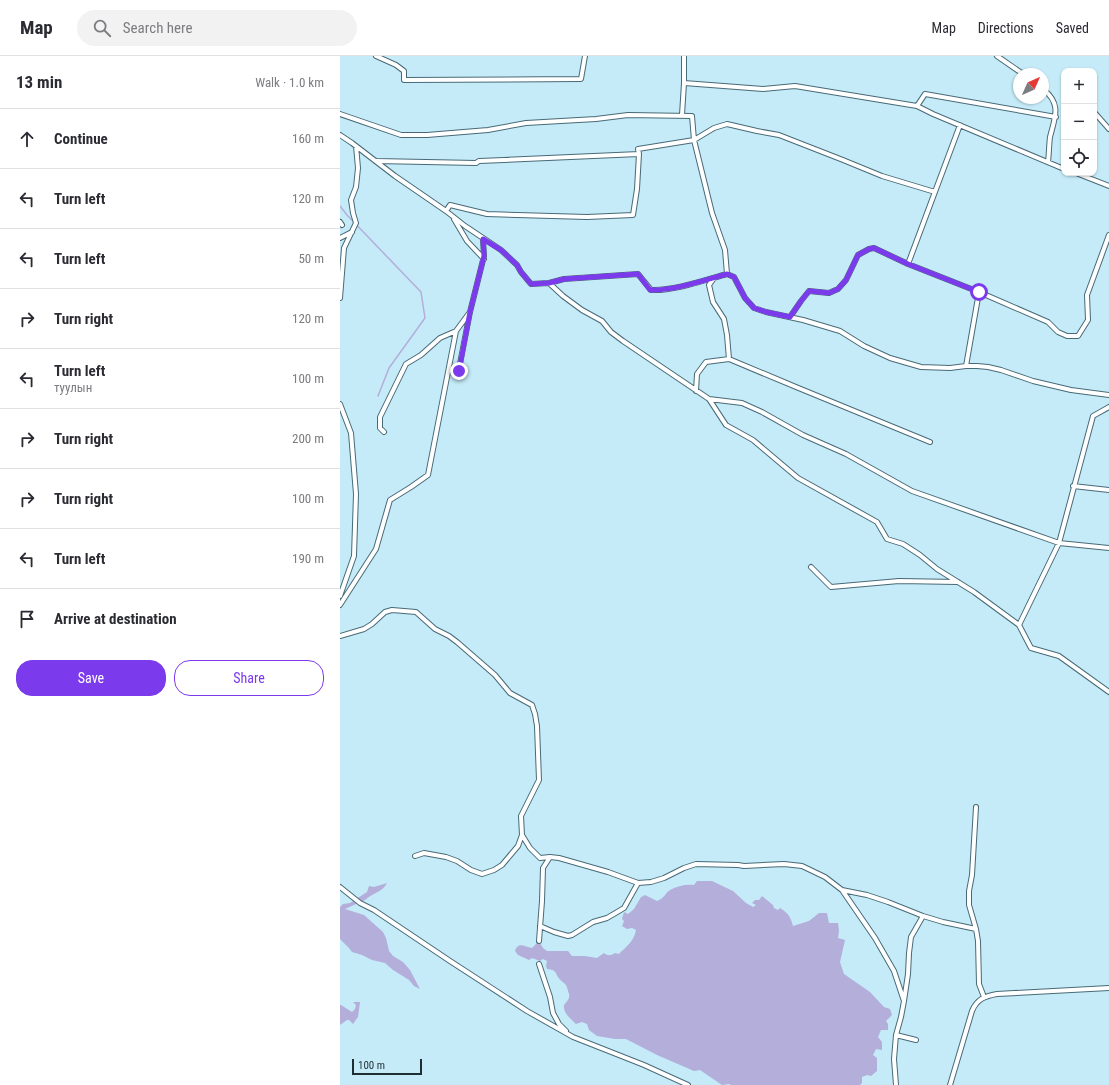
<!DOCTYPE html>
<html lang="en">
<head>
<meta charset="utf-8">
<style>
  :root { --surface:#fff; --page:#f2f2f3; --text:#2b2b33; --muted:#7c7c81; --line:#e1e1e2; --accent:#7c3aed }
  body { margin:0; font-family:"Roboto Condensed",sans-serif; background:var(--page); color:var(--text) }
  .controls { position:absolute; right:12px; top:12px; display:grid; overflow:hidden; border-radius:8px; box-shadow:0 1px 3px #0004 }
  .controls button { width:36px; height:36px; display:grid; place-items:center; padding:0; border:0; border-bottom:1px solid var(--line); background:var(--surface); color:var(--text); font:20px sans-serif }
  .compass { position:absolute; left:673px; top:12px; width:36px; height:36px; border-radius:50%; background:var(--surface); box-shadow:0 1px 3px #0004; rotate:45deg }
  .scale { position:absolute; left:12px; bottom:10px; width:70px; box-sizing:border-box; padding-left:4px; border:2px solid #1f2e33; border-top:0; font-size:11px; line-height:14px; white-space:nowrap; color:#1f2e33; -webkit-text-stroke:3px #c5ebf8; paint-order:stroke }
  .stop { position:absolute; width:12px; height:12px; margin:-9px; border:3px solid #7c3aed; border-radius:50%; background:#fff }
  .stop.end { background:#7c3aed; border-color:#fff; box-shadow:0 1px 4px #0008 }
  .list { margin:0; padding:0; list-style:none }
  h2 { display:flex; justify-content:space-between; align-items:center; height:52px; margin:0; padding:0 16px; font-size:17px }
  h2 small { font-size:13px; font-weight:400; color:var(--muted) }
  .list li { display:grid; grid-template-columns:26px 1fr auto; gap:12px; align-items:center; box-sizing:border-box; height:60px; padding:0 16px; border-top:1px solid var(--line) }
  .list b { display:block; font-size:15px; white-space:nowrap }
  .list p { margin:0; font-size:13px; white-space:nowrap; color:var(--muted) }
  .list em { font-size:13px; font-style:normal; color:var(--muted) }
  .actions { display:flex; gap:8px; padding:12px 16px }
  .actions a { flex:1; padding:9px 0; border:1px solid var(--accent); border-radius:16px; text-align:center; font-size:14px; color:var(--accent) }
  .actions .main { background:var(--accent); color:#fff }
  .icon { flex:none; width:22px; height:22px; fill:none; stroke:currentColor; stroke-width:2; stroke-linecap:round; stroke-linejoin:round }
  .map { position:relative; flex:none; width:769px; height:1029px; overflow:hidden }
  header { display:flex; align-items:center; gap:24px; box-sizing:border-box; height:56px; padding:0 20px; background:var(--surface); border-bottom:1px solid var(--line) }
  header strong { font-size:19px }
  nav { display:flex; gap:22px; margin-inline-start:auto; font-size:14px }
  .search { width:280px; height:36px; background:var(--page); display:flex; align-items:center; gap:10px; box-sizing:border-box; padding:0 14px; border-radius:22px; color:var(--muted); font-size:15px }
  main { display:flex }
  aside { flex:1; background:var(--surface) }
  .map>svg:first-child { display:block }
  .water { fill:#b3aeda }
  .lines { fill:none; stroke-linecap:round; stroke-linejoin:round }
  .stream { stroke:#b3aeda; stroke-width:1.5 }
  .minor-casing { stroke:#486a76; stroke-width:6 }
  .minor { stroke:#fff; stroke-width:4 }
  .route { stroke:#7c3aed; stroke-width:5 }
</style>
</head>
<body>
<header>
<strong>Map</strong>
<div class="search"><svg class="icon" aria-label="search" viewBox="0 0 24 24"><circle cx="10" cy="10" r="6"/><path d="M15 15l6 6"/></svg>Search here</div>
<nav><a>Map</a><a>Directions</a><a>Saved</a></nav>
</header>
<main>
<aside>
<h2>13 min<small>Walk · 1.0 km</small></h2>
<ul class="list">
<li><svg class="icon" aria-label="ahead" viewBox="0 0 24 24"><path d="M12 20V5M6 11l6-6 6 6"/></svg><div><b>Continue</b></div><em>160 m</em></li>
<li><svg class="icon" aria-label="left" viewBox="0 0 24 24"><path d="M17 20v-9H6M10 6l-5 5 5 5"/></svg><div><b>Turn left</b></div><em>120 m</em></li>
<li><svg class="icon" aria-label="left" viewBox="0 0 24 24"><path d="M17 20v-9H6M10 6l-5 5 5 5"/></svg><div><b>Turn left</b></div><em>50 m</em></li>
<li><svg class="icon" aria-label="right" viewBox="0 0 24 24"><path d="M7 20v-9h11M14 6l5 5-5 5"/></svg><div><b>Turn right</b></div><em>120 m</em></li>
<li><svg class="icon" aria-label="left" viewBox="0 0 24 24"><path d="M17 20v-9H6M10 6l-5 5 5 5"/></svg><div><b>Turn left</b><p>туулын</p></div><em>100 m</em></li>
<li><svg class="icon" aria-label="right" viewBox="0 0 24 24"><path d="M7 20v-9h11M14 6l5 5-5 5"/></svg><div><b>Turn right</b></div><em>200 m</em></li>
<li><svg class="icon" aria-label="right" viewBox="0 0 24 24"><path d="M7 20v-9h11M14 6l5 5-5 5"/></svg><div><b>Turn right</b></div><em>100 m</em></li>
<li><svg class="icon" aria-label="left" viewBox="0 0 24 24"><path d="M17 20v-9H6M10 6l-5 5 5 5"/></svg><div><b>Turn left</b></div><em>190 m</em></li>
<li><svg class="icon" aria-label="arrive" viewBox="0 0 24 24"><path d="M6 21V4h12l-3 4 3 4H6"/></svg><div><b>Arrive at destination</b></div></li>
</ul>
<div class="actions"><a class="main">Save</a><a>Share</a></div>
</aside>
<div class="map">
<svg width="769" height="1029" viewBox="0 0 769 1029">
  <rect width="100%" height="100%" fill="#c5ebf8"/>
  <path class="water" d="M357,825H372L393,835L406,847L413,851L416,849L412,847L415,844H419L422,840L433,849L434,852L438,854L440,852C449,858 450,860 453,870L469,865L479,857H487L489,867H498L499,875L498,882L505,884L500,906L504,918L530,936L544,951L550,953L552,959L546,965L548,968V974H541L538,981L542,986V994L536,993L533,999L537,1002V1015L531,1020L527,1019L522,1021V1027L520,1029H391L389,1028L382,1029L360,1014L354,1015L317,999L286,983H275L257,980L249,974L247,968L242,966L236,968C230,962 223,957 224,949C228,944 231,942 228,935C228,934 227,931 226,929C222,925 218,923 216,917L213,914L207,913L206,910L207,905L203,903L200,905L192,902L189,904L178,899L175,895C178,885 185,891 192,892L197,887H200L203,892L207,895H228L232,900H245L257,902L264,897C268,900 270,900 275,897L279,898C281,895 284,894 286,891C291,887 295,880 296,874L292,872L287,873L282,870L284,865L282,863L284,856L288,858L294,853L301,841L305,839L317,845C325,842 325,837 330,834C337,830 346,828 354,829Z
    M47,827C43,836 32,837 25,844L5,853L24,859L43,876L46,882L49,895L53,900L63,906L70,914L80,933L74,930L69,924L53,914L45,907L32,904L22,899L12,896L9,892L0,883V851L3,848L10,847L27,836L29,830L34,831Z
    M13,946H20L18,961L13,968L9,964H7L0,969V949H1L12,956L15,953L16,949Z"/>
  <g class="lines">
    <path class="stream" d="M0,150L7,159L81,236L85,262L49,312L38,340"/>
    <defs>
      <path id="minor" d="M36,0L56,9L64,15V24L241,23L245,0
        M657,0L683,18
        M344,27L423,33L455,30L577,50L593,58L724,113
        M703,33C722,48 715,61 710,81C709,89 709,98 708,106
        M577,50L585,38L716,61
        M754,56L769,73
        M0,58L61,79H87L148,74L186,67L256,63L288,59L352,60L354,84L372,157L385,194L387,218
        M342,59L344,27V0
        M0,79L12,87L55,120L106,155L125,170L161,194L177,209L181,216L191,228L209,227L223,240L242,254L262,265L271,276L283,285L369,343L386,369L413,384L458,422L537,466L547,483L563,488L580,499L597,513L634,536L679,569L691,592L719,600L769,636
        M36,105L136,107L139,105L299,98
        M736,117L769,130
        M106,155L110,149L147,158L247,161L293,159L297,133L299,98L298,93L354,84L374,72L387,68L417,75L439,79L503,104L542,120L595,136
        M114,163L127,185L144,203
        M0,166L2,169
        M0,182L12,176
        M568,208L620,69
        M387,218L394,221L405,242L414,252L426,256L463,264L500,275L524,290L550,302L581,311L610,312L626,310H637L648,311L661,314L693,325L731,334L769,339
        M374,222L369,229L373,246L384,263L387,279L389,303
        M209,227L224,223L298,218L311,234C334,235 365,224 387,218
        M0,242L4,192L16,167L13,157L11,144L16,131L18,112L16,90
        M450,261L461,245L469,235L489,237L498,233L506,224L518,199L529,193L534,192L568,208L639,236L708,266L718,276L727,280H738L748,264L747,239L769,179
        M626,310L639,236
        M118,318L130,256L144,200L143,183
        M356,335L357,318L366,306L389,303L456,331L590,386
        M369,343L402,347L422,356L463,379L506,398L572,435L719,487L769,492
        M0,348L11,377L16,438L14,500L0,540
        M44,376L40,372V361L66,308L81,299L100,282L116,275
        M733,430L769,434
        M471,511L491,531L559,525L618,526
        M0,549L36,493L50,444L71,431L88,419L116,275L130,256
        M679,569L719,487L753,360L769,351
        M0,580L24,573L32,568L45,556L52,554L76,556L95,573L109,580L117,586L155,619L170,637L192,649L195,658L197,670L199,724L181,760L182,779L190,792L200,802L210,801
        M636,751L632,819L629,835V849L636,873L638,885L639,928L644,941
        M75,800L84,797L106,801L117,805L131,814L142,818L154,814L162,809L178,790L182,779
        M0,831L20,847L34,854L110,905L187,955L233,981L304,1009L348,1029
        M502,834L527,839L548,846L583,860L603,866L636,873
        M200,870L214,876L228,880L232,879L253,866L267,862L284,852L298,827
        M199,885L202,845L203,812L210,801L219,802L268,816L298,827L311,826L324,822L344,812L356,808L398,809L404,810L444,808L462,810L485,821L502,834L535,882L554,915L564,945L561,961L556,979L576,984
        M199,908L210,941L213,957L219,968L226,975
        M564,945L568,918L569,897L571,881L583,860
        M556,1029L554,1003L556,979
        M610,1029L632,955C637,943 645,940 657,938L769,932"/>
    </defs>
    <use href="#minor" class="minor-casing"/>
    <use href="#minor" class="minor"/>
  </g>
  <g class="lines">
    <path class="route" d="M119,315L130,256L144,200L143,183L161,194L177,209L181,216L191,228L209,227L224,223L298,218L310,234C333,235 365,224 387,218L394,221L405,242L414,252L426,256L450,261L461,245L469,235L489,237L498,233L506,224L518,199L529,193L534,192L568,208L639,236"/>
  </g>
</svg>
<div class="controls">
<button>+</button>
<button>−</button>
<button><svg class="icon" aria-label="locate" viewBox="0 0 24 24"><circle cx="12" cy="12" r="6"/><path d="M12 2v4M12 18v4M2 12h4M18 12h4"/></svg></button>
</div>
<svg class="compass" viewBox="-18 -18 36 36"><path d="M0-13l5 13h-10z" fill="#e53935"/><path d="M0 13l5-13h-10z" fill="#7c7c81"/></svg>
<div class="scale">100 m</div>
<div class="stop" style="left:639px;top:236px"></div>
<div class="stop end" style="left:119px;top:315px"></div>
</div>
</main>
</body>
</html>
